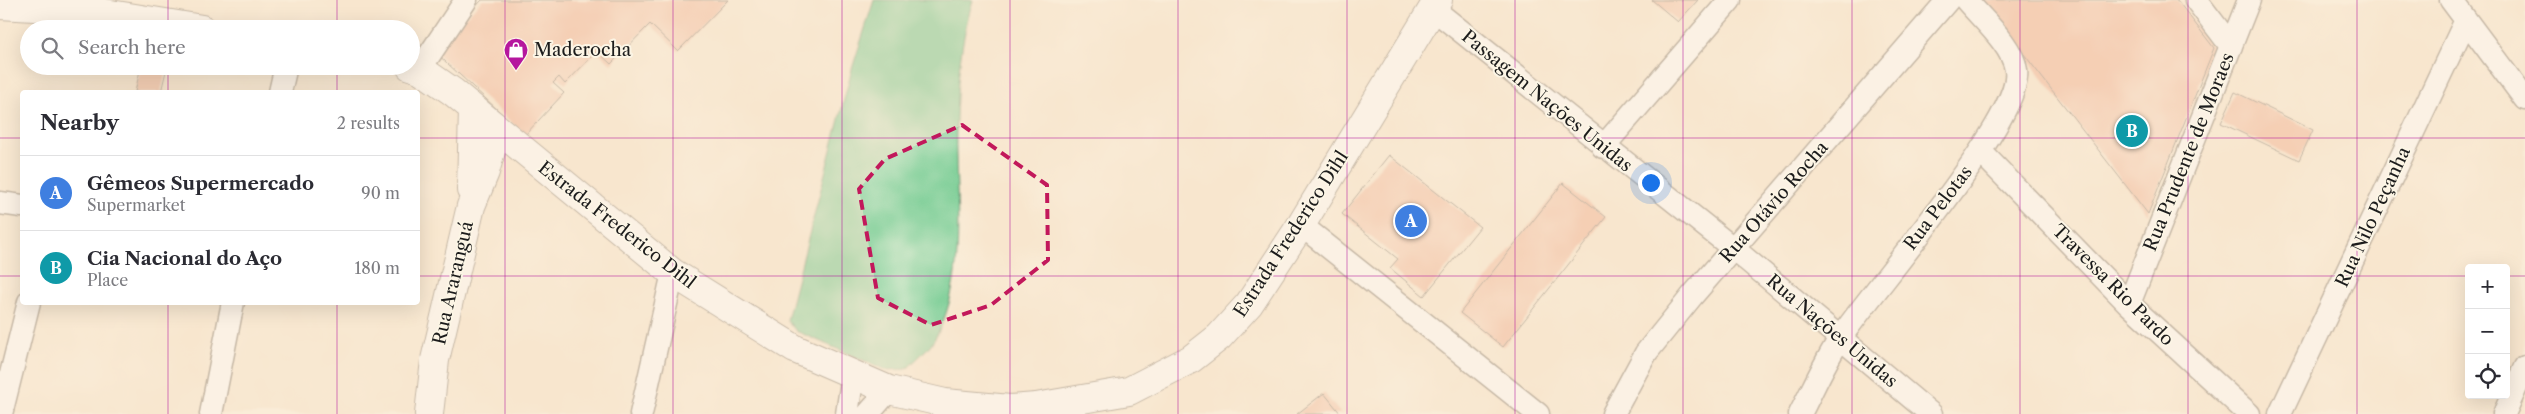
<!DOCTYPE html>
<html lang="en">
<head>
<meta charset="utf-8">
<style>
  :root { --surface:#fff; --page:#f2f2f3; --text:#2b2b33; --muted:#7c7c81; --line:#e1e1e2; --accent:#b5179e }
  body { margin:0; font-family:"Libre Caslon Text",serif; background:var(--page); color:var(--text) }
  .controls { position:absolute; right:15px; bottom:15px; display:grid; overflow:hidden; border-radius:5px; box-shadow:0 5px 20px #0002 }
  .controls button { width:45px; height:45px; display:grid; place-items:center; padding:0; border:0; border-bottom:1px solid var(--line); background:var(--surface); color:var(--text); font:25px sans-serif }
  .you { position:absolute; left:1650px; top:182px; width:18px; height:18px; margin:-12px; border:4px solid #fff; border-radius:50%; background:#1a73e8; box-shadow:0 0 0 8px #1a73e833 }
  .badge { display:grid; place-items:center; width:32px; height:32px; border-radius:50%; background:var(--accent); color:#fff; font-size:16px; font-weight:700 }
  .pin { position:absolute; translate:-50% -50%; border:2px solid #fff; box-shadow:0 1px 5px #0006 }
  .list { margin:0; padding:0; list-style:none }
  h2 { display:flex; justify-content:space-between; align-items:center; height:65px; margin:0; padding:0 20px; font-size:21px }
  h2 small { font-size:16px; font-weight:400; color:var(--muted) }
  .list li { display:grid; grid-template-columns:32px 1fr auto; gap:15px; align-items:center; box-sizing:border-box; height:75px; padding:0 20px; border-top:1px solid var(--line) }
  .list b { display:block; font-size:19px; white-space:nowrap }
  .list p { margin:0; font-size:16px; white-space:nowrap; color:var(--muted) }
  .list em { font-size:16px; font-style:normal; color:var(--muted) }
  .icon { flex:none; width:28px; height:28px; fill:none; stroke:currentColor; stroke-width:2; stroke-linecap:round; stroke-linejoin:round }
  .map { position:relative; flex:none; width:2525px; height:414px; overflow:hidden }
  .search { position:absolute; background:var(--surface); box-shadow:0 5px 20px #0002; left:20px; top:20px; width:400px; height:55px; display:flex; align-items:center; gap:12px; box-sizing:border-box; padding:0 18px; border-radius:28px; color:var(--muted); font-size:19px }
  .panel { position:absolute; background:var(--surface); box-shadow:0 5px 20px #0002; left:20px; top:90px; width:400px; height:215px; border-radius:5px }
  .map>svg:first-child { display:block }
  .green { fill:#72cb91; stroke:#477456 }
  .building { fill:#f1b396 }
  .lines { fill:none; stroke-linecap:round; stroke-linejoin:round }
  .minor-casing { stroke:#8a8175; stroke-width:25 }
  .major-casing { stroke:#8a8175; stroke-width:30 }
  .minor { stroke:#fff; stroke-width:22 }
  .major { stroke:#fff; stroke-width:28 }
  .marked { fill:none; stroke:#c2185b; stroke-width:4; stroke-dasharray:10 6; stroke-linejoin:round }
  .grid { fill:none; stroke:#b5179e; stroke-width:1; stroke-opacity:0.55 }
  .labels { text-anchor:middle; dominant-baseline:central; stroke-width:4; stroke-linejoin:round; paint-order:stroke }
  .poi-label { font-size:18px; fill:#1c1c1c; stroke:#fcf5e5; text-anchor:start }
  .street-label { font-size:18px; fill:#1c1c1c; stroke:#fcf5e5 }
</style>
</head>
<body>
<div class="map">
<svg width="2525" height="414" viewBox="0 0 2525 414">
  <rect width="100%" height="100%" fill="#fcf5e5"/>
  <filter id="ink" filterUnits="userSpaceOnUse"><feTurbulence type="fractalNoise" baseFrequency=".02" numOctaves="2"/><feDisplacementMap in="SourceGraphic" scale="10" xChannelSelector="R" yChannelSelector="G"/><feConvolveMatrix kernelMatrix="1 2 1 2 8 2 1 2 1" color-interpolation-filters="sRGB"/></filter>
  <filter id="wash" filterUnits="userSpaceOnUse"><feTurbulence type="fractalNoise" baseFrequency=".0096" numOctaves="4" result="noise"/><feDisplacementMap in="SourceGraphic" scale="20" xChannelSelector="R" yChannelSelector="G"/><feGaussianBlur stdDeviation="1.12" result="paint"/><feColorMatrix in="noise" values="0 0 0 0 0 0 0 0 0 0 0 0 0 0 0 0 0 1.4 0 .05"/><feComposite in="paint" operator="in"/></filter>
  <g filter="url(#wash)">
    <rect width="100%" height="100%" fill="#f8e6ce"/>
    <path class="green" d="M874,0H973C958,48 955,105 956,155C957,216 965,279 937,335C931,347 916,359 907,369L886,370L796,331L787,320L852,69Z"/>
    <g id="blocks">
      <path class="building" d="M482,0H728L678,51L650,24L611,64L597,51L565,84L559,77L553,83L564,93L525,135L434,51Z
        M1652,0H1698L1678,22Z
        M1982,0H2177L2214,48L2148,214Z
        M141,66L166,71L161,92H135Z
        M2235,92L2313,130L2299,160L2221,123Z
        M1389,155L1480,227L1424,296L1390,268L1398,259L1342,214Z
        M1563,183L1606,217L1503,347L1460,313Z
        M1324,393L1341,414H1297Z"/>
    </g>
  </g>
  <g filter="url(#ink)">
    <use href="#blocks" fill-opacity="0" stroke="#8a8175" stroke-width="1"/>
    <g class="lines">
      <defs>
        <path id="minor" d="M2196,0L2231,46
          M2451,0L2525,99
          M1432,8L1734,249L1931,414
          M420,69L466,0
          M280,92L286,66
          M1603,147L1730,0
          M1981,152L2129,304L2249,414
          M0,203L22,206
          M1301,225L1538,414
          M2129,304L2249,0
          M1,414L29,302
          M211,414L233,302
          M641,414L673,273
          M847,414L853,374
          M868,414L889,390
          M1613,414L1646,353L1692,296L1948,0
          M1800,414C1813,389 1825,361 1841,337C1873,289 2024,117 2016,70C2013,46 1982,19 1966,0
          M2280,414L2466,20
          M2504,414L2525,367"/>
        <path id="major" d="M0,5L86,10L202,29
          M410,66L420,69L453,92L673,273L795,349L889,390L945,403L1010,409L1036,407L1129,391L1191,359L1219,337L1249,304L1301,225L1438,0
          M471,190L473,109
          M429,414L435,360L471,206L485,172L497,130"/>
      </defs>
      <use href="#minor" class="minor-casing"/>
      <use href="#major" class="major-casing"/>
      <use href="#minor" class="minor"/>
      <use href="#major" class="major"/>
    </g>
  </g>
  <path d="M0 0H2525V414H0ZM962,125L1047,185L1048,260L991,305L931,325L878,298L859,189L885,159Z" fill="#f8e6ce" fill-opacity=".55" fill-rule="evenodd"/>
  <path class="marked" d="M962,125L1047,185L1048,260L991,305L931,325L878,298L859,189L885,159Z"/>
  <path class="grid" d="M168,0V29M337,0V29M505,0V414M673,0V414M842,0V414M1010,0V414M1178,0V414M1347,0V414M1515,0V414M1683,0V414M1852,0V414M2020,0V414M2188,0V414M2357,0V414M168,66V92M337,66V92M0,138H22M418,138H2525M0,276H22M418,276H2469M2506,276H2525M168,302V414M337,302V414"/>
  <defs>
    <symbol id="shop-pin" viewBox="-11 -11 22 30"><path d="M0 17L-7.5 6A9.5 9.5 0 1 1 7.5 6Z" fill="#b5179e" stroke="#fcf5e5"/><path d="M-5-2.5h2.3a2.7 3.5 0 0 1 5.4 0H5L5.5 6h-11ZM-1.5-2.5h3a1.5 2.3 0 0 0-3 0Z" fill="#fff"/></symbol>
  </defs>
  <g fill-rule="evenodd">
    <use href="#shop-pin" x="502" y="36" width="28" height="38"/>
  </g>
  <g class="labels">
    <g class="poi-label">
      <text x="534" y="50">Maderocha</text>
    </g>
    <g class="street-label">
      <text transform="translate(1547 101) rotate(39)">Passagem Nações Unidas</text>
      <text transform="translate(2189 152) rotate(-68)">Rua Prudente de Moraes</text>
      <text transform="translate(1774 202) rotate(-49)">Rua Otávio Rocha</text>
      <text transform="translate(1938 208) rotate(-53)">Rua Pelotas</text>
      <text transform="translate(2373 217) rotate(-65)">Rua Nilo Peçanha</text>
      <text transform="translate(617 225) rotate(38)">Estrada Frederico Dihl</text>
      <text transform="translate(1291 234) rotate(-57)">Estrada Frederico Dihl</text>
      <text transform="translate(453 283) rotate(-77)">Rua Araranguá</text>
      <text transform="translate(2113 285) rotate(45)">Travessa Rio Pardo</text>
      <text transform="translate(1832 331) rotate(40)">Rua Nações Unidas</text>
    </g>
  </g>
</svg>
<div class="controls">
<button>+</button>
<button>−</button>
<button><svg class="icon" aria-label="locate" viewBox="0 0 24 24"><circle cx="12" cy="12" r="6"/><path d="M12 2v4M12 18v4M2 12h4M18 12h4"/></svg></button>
</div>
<div class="you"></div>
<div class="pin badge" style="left:1411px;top:221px;background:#3f7fe0">A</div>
<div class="pin badge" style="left:2132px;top:131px;background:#0f9aa8">B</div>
<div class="search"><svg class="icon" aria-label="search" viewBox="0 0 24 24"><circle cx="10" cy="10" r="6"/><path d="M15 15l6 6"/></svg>Search here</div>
<section class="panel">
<h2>Nearby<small>2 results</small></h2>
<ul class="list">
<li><span class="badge" style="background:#3f7fe0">A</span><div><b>Gêmeos Supermercado</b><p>Supermarket</p></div><em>90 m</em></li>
<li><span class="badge" style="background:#0f9aa8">B</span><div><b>Cia Nacional do Aço</b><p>Place</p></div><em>180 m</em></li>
</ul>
</section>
</div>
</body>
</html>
